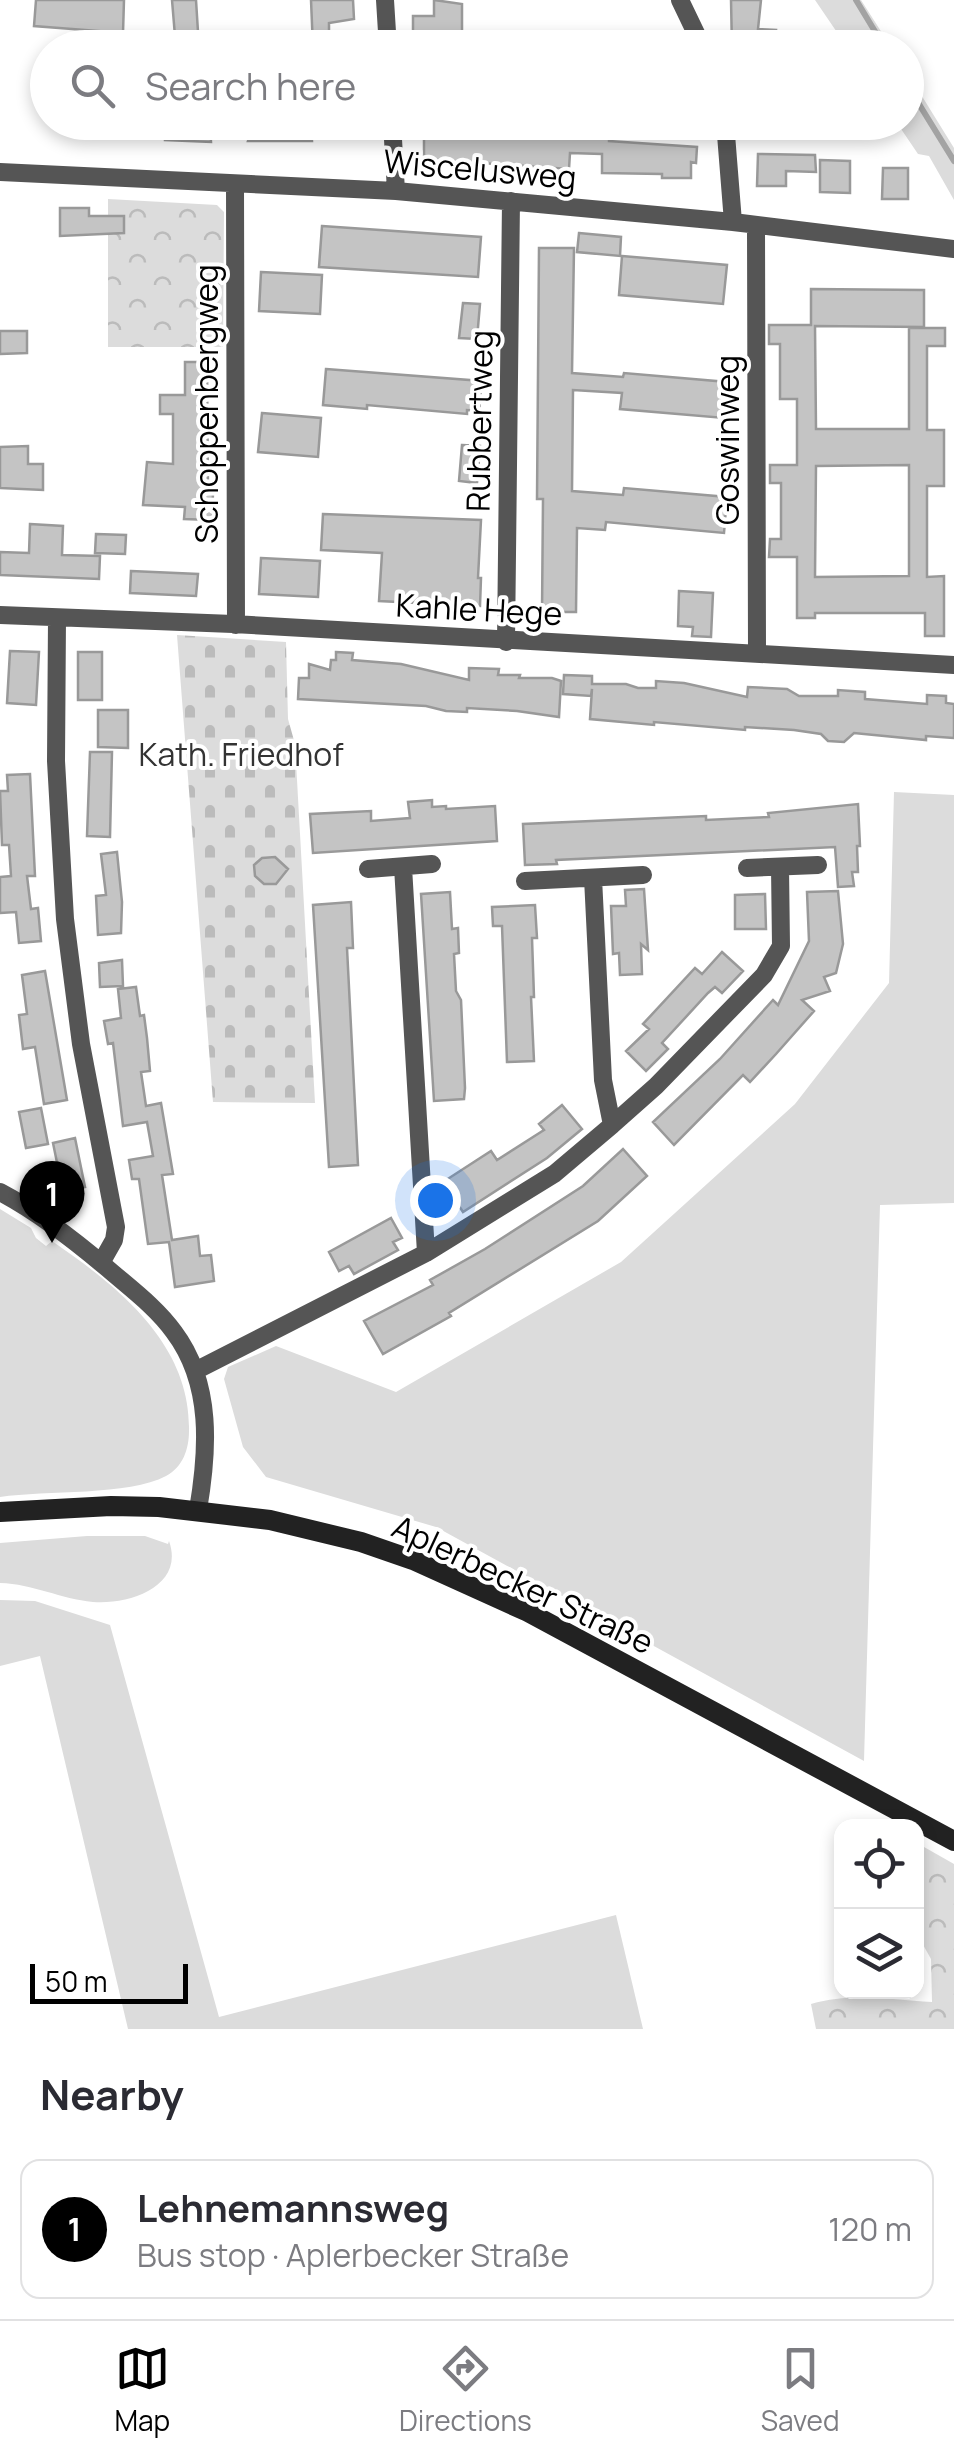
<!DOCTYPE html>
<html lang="en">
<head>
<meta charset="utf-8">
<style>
  :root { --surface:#fff; --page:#f2f2f3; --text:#2b2b33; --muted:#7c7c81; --line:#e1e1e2; --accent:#000 }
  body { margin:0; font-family:Manrope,sans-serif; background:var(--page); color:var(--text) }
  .controls { position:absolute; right:30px; bottom:30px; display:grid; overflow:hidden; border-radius:20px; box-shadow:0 5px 15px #0003 }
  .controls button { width:90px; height:90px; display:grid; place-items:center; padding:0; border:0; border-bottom:2px solid var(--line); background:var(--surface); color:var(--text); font:50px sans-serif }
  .scale { position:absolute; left:30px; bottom:25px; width:158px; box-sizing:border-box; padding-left:10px; border:5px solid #000; border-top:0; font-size:28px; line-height:35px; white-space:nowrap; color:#000; -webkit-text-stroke:8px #fff; paint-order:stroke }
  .you { position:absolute; left:435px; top:1200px; width:35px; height:35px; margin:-25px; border:8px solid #fff; border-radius:50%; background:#1a73e8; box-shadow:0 0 0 15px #1a73e833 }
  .badge { display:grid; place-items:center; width:65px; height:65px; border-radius:50%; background:var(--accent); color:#fff; font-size:32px; font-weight:700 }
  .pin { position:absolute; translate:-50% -82px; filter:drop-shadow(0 2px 5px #0008) }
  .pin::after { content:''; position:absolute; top:52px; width:35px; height:30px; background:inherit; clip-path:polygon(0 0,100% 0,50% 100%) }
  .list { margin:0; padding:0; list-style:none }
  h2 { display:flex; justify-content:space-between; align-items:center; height:130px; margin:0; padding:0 40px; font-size:42px }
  h2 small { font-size:32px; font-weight:400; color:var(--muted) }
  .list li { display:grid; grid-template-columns:65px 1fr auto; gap:30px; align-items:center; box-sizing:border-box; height:140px; margin:0 20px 20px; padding:0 20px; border:2px solid var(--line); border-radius:20px }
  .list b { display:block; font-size:38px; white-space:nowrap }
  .list p { margin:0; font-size:32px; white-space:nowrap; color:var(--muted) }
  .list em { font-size:32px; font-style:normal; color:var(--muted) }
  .icon { flex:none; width:55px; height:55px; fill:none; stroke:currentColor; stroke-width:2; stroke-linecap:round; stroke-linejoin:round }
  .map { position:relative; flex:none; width:954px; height:2029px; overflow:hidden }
  .search { position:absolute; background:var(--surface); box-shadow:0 5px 15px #0003; left:30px; right:30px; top:30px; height:110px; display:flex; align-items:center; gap:25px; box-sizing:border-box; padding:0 35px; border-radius:55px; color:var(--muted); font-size:38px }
  .sheet { height:290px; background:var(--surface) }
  nav { display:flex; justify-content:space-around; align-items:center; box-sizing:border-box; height:140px; border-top:2px solid var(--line); background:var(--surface); font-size:28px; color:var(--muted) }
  nav a { display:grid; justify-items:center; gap:5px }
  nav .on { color:var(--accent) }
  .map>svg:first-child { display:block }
  .grass { fill:#dcdcdc }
  .forest { fill:url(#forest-crowns) }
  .cemetery { fill:url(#cemetery-stones) }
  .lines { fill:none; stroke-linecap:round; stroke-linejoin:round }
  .stream { stroke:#a3a3a3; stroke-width:6 }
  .building { fill:#c4c4c4; stroke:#999; stroke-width:2.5; fill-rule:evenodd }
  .street { stroke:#555; stroke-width:18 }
  .secondary { stroke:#222; stroke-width:20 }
  .labels { text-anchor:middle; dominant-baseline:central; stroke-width:8; stroke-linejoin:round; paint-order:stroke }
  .street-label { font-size:32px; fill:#000; stroke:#fff }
  .park-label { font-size:32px; fill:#333; stroke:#fff }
</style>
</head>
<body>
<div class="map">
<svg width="954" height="2029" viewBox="0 0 954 2029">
  <defs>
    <pattern id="forest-crowns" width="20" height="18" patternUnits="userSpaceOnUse" patternTransform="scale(2.5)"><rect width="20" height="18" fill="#dcdcdc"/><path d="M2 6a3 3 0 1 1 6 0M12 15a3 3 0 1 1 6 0" fill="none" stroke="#bbb"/></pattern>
    <pattern id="cemetery-stones" width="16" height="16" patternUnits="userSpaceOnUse" patternTransform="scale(2.5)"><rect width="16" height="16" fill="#dcdcdc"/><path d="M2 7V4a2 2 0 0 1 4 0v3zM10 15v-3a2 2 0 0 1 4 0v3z" fill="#bbb"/></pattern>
  </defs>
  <rect width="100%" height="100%" fill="#fff"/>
  <path class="grass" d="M815,0H861L891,47H847Z
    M907,72L954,148V200L929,156L918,154L897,123L906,122Z
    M894,792L954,795V1203L880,1205L864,1761L436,1527L266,1477L243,1447L224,1379L228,1367L276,1346L396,1392L621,1262L795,1104L889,983Z
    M0,1209L31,1228L36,1238L46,1246L52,1241C117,1286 191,1343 189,1431C189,1449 183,1467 166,1476C129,1496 46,1490 0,1497Z
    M87,1536H145L168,1544L169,1541C185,1586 130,1605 93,1602C61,1599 33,1584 0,1583V1543Z
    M0,1600L35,1601L110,1625L219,2017L616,1915L643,2029H128L40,1656L0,1666Z"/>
  <path class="forest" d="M108,199L217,205L224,212L223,347H108Z
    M917,1843L954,1864V2029H816L811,2004C852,1992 891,2000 932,2002L931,1959L917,1934Z"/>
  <path class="cemetery" d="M177,635L286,642L288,719L295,744L315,1103L213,1102Z"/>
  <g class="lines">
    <path class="stream" d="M856,0L885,48
      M906,83L954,161"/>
  </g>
  <path class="building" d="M36,0H124L123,33L34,26Z
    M172,0H196L199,48H176Z
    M311,0H353L354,19L329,23V48H313Z
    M434,0L462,4V34H432V47L413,46V16H434Z
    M731,0H761L758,29L776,30L774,46L732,48Z
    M166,122H210L211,142L165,140Z
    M254,122H311L312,141H248Z
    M590,122H609V141L697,147L696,163L691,162V178H662V174L602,173V154L570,153L569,169L424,159V131L590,138Z
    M758,154L815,155L816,172L786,171V186H757Z
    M820,160L850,161V193L820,192Z
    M883,168H908V199H882Z
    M60,208H89V216H124V233L60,236Z
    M322,226L481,237L478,277L319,267Z
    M579,233L621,237L620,256L577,252Z
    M539,248H574L572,373L623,377L624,373L727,382L724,418L620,409L622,393L573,390L572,491L623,495L624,488L727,497L724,533L606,522L605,530L577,528L576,612H542L543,499H537Z
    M622,256L727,265L723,304L619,295Z
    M261,272L322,275L320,314L259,311Z
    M811,289L924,290V327L815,326L816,429H909V328H945V346H927V430H944V486H927V577L944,576V636H925V613H815V618H797V557H769L770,539H781V483H770V465H797V399H780V344H769V325H811ZM909,465V576L815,577L816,466Z
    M463,303L480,304L477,339L459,338Z
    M0,331H27V353L0,354Z
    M185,362H207L208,493H213L212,520L184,519L185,507L143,505L147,462L173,464V414H160V395H185Z
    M326,369L482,381L479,411L467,410V414L367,405V409L323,405Z
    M262,413L321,418L318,457L258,452Z
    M462,445L480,446L477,483L459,481Z
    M28,446V464H43V490L0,488V447Z
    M323,514L481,520L478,578H481L480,606L379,601L382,553L321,550Z
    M30,524L63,526L62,555L100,556L99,579L0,575V552L29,553Z
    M96,534L126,535L125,554L95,553Z
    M261,558L320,561L318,597L259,594Z
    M131,571L198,574L196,596L130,593Z
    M679,591L713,593L711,637L692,636L693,627L678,626Z
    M10,651L39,652L36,705L7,703Z
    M78,652H102V700H78Z
    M336,652L353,653L352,660L401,664L469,680V668L499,669L498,675H520L519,678H552L561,681L559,717L517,711L467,708V712L446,711L426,706L298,699L299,678H309V664L330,670L331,660H336Z
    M564,675L592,676V684H626L638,688H656V681L684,683L747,697L748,687L787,689L799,696H838V690L865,692V699L927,704V695L946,696V703L954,704V738L926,736V740L854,733L844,742L828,741L821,734L794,730L745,727V730L654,722V725L590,719L592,689L591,696L563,694Z
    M98,710H128V748L98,747Z
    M90,752H112L110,837L87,836Z
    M30,774L35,876H27L31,909L38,908L41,941L19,943L16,912L0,913V877L11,876L9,845H2L0,791H8L7,775Z
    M432,800V807L446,806V809L495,806L497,841L313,853L310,814L371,811V821L410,818L408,802Z
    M858,804L860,846H857L858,872H852L854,886L838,887L835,847L556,860L557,864L525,865L523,824L706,816V820L769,817L768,813Z
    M117,852L122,902L121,933L98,935L96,896L106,895L101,854Z
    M275,857L288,869L276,884H264L255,876L254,865L262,858Z
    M644,889L648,950L641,944L642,974L620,975L619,953L613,954L611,906H626L625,890Z
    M838,891L843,944L836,973L824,977L830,991L802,1000L814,1011L776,1054L750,1082L743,1075L674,1145L653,1122L720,1059L773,1000L778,1005L809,941L807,892Z
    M450,892L452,929L458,928L459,953L454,954L456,991L461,1000L465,1088L464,1099L434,1101L421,894Z
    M765,894L766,929H735V895Z
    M351,902L353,948H347L358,1165L329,1167L313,905Z
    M535,905L537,938H532L534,997H531L534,1061L507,1062L502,926H493L492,907Z
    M722,952L743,971L722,993L715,987L708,993L662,1043L668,1049L646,1071L626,1051L649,1029L643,1024L695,968L702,974Z
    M122,960L123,986L100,987L99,963Z
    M45,971L67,1100L44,1104L35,1047L23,1049L19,1015L27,1014L22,975Z
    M136,987L140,1016L144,1015L147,1038L150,1071L141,1072L146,1106L161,1103L173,1174L162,1175L172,1240L198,1236L200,1256L211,1255L214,1281L175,1287L169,1242L148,1244L139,1179H132L129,1160L153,1156L147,1122L123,1126L113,1043L108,1044L104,1021L121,1018L118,989Z
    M562,1105L582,1129L547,1158L463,1212L443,1182L491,1151L497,1160L544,1130L539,1124Z
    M41,1108L48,1144L26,1148L19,1112Z
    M75,1138L85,1187L63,1192L53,1143Z
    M623,1149L647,1176L598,1221L449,1313L451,1316L383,1354L364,1321L433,1285L430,1280L485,1249L583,1186Z
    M391,1218L402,1238L393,1242L398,1250L354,1274L349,1266L339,1271L329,1252Z"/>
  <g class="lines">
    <path class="street" d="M385,0L388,48
      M680,0L703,48
      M392,122L396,191
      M725,122L733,222
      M0,172L396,191L733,222L954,249
      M235,184L236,625
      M756,225L757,654
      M0,615L233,624L954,665
      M57,618L56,761L65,919L81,1044L116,1227L114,1240L101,1263
      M506,642L511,201
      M403,867L426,1253
      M747,868L818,865
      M368,869L432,864
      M593,878L603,1080L612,1125
      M525,881L643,875
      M0,1192C38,1212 74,1240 107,1268C130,1288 156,1307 174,1332C213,1384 208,1451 198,1510
      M195,1371L426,1253L554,1174L612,1125L656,1086L764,975L781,946L780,867"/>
    <path class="secondary" d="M0,1512L111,1506L159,1507L270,1520L361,1542L413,1560L528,1612L954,1841"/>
  </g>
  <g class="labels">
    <g class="street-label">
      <text transform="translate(480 169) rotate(5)">Wiscelusweg</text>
      <text transform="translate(206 404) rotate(-90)">Schoppenbergweg</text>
      <text transform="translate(479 421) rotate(-89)">Rubbertweg</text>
      <text transform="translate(727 440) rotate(-90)">Goswinweg</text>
      <text transform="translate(479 609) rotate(3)">Kahle Hege</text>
      <text transform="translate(523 1584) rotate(25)">Aplerbecker Straße</text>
    </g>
    <g class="park-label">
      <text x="241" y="754">Kath. Friedhof</text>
    </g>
  </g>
</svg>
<div class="controls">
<button><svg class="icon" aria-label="locate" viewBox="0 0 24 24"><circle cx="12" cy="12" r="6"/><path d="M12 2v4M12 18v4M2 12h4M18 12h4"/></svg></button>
<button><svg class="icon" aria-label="layers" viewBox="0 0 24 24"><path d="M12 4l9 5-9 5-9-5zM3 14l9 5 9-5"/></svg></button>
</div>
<div class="scale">50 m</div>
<div class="you"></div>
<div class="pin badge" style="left:52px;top:1243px">1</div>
<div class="search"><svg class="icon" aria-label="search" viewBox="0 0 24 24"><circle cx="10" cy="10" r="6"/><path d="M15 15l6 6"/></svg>Search here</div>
</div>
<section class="sheet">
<h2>Nearby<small></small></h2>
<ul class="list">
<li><span class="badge">1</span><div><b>Lehnemannsweg</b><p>Bus stop · Aplerbecker Straße</p></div><em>120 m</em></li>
</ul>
</section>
<nav>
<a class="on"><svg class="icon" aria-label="map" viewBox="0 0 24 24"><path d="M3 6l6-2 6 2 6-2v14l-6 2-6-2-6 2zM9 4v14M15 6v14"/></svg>Map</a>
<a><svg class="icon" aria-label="directions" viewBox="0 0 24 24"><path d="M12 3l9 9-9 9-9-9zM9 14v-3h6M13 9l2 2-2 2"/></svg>Directions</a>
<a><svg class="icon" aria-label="saved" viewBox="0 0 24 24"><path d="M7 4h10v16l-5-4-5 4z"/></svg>Saved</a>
</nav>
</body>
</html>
